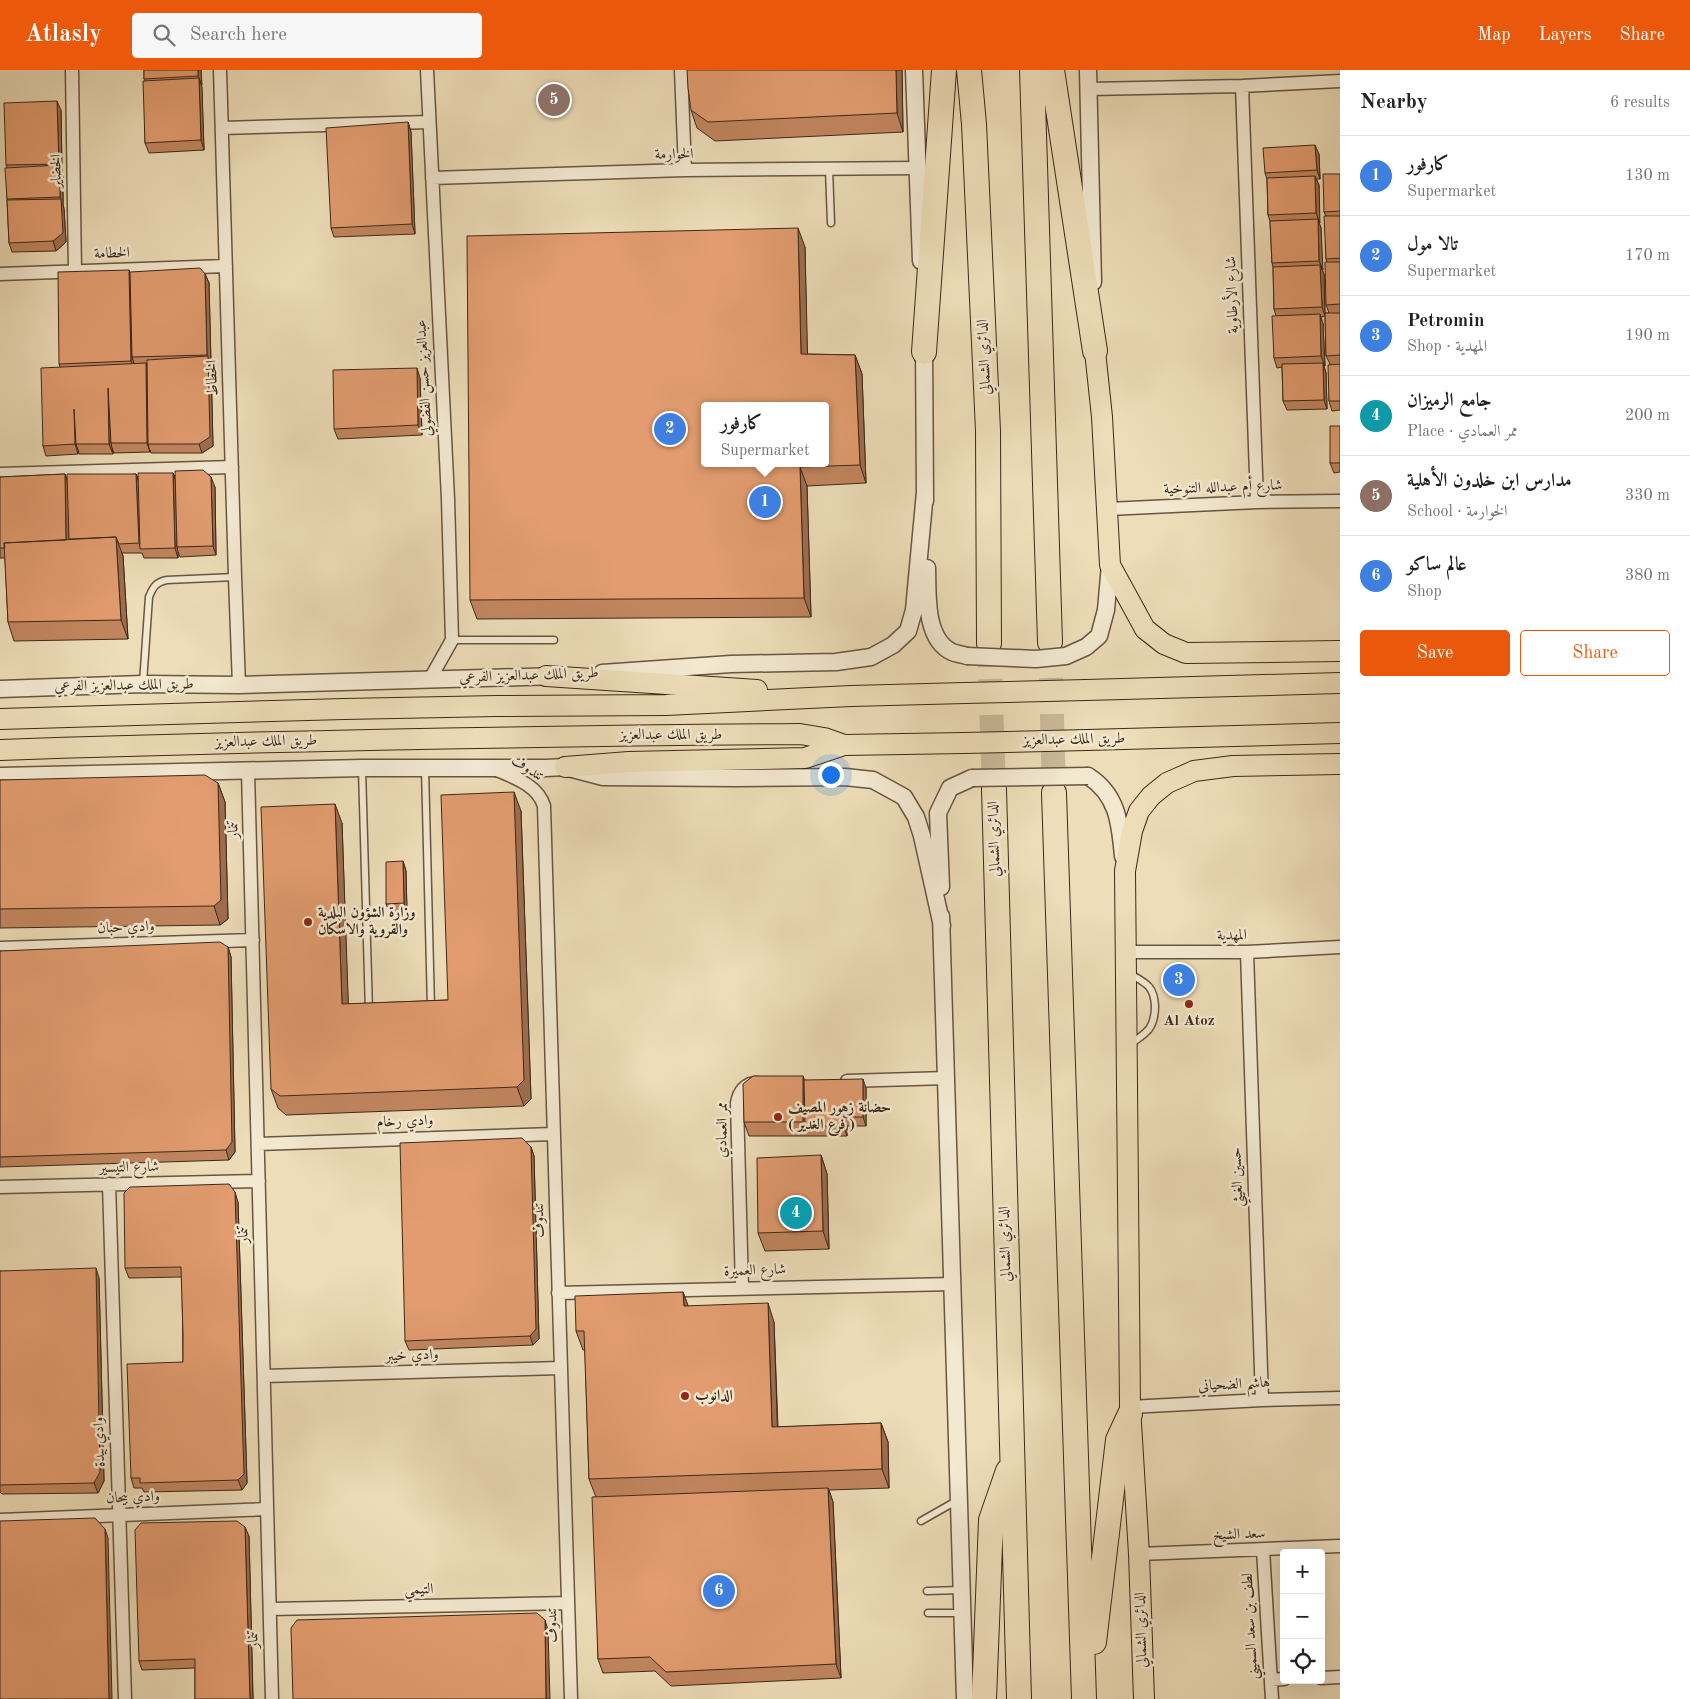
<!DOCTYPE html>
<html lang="en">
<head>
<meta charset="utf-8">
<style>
  :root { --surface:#fff; --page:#f6f6f6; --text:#202124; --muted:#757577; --line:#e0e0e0; --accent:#ea580c }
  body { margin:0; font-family:"Old Standard TT",Amiri,serif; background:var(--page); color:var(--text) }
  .controls { position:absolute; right:15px; bottom:15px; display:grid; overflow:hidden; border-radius:5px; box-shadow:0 5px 20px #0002 }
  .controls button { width:45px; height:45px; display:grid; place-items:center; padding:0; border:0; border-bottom:1px solid var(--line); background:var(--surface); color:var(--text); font:25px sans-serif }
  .you { position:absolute; left:830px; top:704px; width:18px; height:18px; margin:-12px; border:4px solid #fff; border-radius:50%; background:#1a73e8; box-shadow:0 0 0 8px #1a73e833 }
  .badge { display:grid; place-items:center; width:32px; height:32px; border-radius:50%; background:var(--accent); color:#fff; font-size:16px; font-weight:700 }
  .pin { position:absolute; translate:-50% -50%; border:2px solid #fff; box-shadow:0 1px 5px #0006 }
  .popup { position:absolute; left:701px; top:332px; width:128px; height:65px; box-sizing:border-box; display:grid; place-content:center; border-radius:5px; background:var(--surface); filter:drop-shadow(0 1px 4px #0005); font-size:16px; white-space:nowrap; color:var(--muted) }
  .popup b { font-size:19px; color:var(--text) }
  .popup::after { content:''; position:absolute; left:50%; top:100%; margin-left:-10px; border:10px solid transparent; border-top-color:var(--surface) }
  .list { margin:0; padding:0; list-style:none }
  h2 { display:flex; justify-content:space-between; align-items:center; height:65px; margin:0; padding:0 20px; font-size:21px }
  h2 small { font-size:16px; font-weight:400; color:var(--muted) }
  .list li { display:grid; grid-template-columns:32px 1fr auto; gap:15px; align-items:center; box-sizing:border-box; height:80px; padding:0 20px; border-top:1px solid var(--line) }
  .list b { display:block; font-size:19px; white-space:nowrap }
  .list p { margin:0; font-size:16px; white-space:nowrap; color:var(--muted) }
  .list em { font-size:16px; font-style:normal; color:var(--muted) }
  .actions { display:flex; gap:10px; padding:15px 20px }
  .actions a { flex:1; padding:11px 0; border:1px solid var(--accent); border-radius:5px; text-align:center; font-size:18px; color:var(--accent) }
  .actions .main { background:var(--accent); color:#fff }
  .icon { flex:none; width:28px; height:28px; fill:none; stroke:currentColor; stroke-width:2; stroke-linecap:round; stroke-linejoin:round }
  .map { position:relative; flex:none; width:1340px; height:1629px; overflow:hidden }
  header { display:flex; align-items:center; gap:30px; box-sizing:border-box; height:70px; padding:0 25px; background:var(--accent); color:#fff }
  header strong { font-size:24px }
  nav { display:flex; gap:28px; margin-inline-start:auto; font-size:18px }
  .search { width:350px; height:45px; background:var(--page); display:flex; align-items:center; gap:12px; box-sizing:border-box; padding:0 18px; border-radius:5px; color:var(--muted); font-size:19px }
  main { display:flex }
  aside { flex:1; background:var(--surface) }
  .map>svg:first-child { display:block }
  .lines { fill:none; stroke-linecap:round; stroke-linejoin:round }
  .motorway-tunnel { stroke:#c9b998; stroke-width:24; stroke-dasharray:24 12; stroke-linecap:butt }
  .service-casing { stroke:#685542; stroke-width:9 }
  .minor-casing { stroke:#685542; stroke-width:15 }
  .tertiary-casing { stroke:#685542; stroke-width:19 }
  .primary-casing { stroke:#3b281a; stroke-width:22 }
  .motorway-casing { stroke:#3b281a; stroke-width:26 }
  .service { stroke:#f3e9d1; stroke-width:6 }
  .minor { stroke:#f3e9d1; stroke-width:12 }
  .tertiary { stroke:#f3e9d1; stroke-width:16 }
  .primary { stroke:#edddb8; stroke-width:20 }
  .motorway { stroke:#edddb8; stroke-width:24 }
  .tertiary-bridge-casing { stroke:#685542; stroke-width:19; stroke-linecap:butt }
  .primary-bridge-casing { stroke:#3b281a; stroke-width:22; stroke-linecap:butt }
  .tertiary-bridge { stroke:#f3e9d1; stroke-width:16 }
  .primary-bridge { stroke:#edddb8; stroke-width:20 }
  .wall { fill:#c2865f; stroke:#3b281a }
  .shaded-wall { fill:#9e6d4e; stroke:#3b281a }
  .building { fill:#e29c6f; stroke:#3b281a; fill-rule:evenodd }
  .poi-dot { fill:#8f2418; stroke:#f3e9d1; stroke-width:2 }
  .labels { text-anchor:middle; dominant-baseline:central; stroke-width:5; stroke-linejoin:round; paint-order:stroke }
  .street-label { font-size:15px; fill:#3b281a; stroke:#f3e9d1 }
  .poi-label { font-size:15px; font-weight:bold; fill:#3b281a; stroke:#f3e9d1; text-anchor:start }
</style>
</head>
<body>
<header>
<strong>Atlasly</strong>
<div class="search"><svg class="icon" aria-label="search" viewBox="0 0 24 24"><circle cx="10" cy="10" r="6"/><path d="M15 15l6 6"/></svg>Search here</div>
<nav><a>Map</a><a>Layers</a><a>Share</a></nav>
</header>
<main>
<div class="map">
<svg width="1340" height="1629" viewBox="0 0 1340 1629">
  <rect width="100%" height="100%" fill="#edddb8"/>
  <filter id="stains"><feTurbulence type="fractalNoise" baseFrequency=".004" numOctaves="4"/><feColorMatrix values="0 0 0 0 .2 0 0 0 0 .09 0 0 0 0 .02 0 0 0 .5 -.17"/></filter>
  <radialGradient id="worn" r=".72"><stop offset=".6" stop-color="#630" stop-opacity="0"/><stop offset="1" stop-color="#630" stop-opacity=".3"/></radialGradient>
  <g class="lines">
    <path class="motorway-tunnel" d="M1050,572L1054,723
      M989,573L994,719"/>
    <defs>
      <path id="service" d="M829,99L831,153
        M452,570H554
        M143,613L149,527C153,517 156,512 167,510L235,507
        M425,698L431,938
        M362,699L369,942
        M1130,904C1146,913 1154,916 1155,936C1155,944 1154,952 1149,959C1144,965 1137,969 1131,974
        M921,1451L958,1430
        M927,1521L961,1520
        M928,1543H962"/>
      <path id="minor" d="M72,0L75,202
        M220,0L235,507L239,615
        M427,0L448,429L452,570L430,609
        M681,0L685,100
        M1242,16L1257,432
        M1089,19L1242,16L1340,11
        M222,58L429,52
        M432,108L685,100L918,98
        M0,204L226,196
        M0,404L232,397
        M1108,439L1257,432L1340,431
        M497,700C516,708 538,716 544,736L571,1629
        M248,701L272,1629
        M0,878L253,870
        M1125,882H1247L1340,877
        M1247,882L1262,1330
        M847,1011L947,1008
        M258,1074L554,1064
        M109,1114L125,1629
        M0,1117L259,1111
        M742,1218L737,1033C739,1022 745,1013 757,1013
        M558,1223L953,1214
        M264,1306L560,1298
        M1130,1337L1262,1330L1340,1328
        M0,1450L267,1439
        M1263,1480L1272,1629
        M1139,1484L1340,1476
        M270,1539L568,1533
        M1321,1608L1340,1607
        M1271,1610L1284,1609"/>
      <path id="tertiary" d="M914,0L921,191
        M1088,0L1093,212
        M924,273L925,431
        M927,498C928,523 924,569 952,582C956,584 962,584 967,586
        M1086,577L1099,566L1106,540L1110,495
        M602,603L731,594L836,592L871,587L893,575L908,561L914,540L925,422
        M0,619L143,614L239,615L558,606
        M0,706L362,698H546L565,697L603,707L736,708L845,707L873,710L904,727L916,747L922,766L942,856
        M1088,706C1118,725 1120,754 1123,786
        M941,817L938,743L950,718L972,708
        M941,846L965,1629"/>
      <path id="primary" d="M1095,281L1102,347L1110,495L1145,559L1164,574L1186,583L1340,581
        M546,606L757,620
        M1086,620L1340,613
        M0,649L344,639L497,636L666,635L851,626L965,623
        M1087,670L1340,663
        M0,680C267,671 533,666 800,664L824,668L844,675L964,673
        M565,697L629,692L805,688L844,675
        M1144,1629L1139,1484L1130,1337L1125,801L1132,761L1139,741L1151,726L1167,713L1194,701L1233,696L1340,694"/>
      <path id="motorway" d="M969,0L974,54L988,361L989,573
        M1032,0L1050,572
        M1052,0L1095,281
        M924,282L944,0
        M994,719L1019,1629
        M1054,723L1084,1629
        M1094,1572L1118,1370L1130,1344
        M984,1629L991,1450L1008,1401"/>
    </defs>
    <use href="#service" class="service-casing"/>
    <use href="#minor" class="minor-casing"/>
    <use href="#tertiary" class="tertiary-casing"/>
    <use href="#primary" class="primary-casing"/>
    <use href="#motorway" class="motorway-casing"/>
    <use href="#service" class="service"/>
    <use href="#minor" class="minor"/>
    <use href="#tertiary" class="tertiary"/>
    <use href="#primary" class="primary"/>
    <use href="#motorway" class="motorway"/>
    <defs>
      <path id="tertiary-bridge" d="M967,586L1036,589L1066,586L1086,577
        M972,708L1088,706"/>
      <path id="primary-bridge" d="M965,623L1086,620
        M964,673L1087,670"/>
    </defs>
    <use href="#tertiary-bridge" class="tertiary-bridge-casing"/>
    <use href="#primary-bridge" class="primary-bridge-casing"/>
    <use href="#tertiary-bridge" class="tertiary-bridge"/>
    <use href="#primary-bridge" class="primary-bridge"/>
  </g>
  <path class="wall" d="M144,0H201L204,80L149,83L145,73V11L144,9Z
    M902,0L903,62L715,71L697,58L691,40Z
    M61,40L62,103L63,105V135L64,139L66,172L56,181L12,182L9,173L7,129V97L6,95Z
    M408,52L411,62L415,164L334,167L331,158Z
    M1319,84L1320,109H1316L1319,115V153L1321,158L1322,200L1324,204L1325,243H1329L1326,235L1327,192L1326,189V146L1324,142L1340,104V340L1332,341L1329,331L1330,294L1326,286L1325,246L1321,247L1323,254L1325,296H1324L1326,303L1327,339L1287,340L1283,331L1282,297L1277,298L1274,288L1276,246L1274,239L1273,197L1272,193L1270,151L1268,145L1267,109L1265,103Z
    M805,177L807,284L855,285L862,304L866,413L807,416L811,547L477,549L470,530Z
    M129,200L130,205L205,204L209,213L213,376L202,383H151L150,380V382L114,383L112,378L113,384H79L78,380V384L46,386L43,376L60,297L59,294Z
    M420,308L422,365L338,369L334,359Z
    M1340,356V402L1334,403L1330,393Z
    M173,403L175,409L215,417L216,485L180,487L178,482V488H144L142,483H122L123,486L128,569L14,571L8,552L5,488H0V407L65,404L67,411L136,404L139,411Z
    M0,710L218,713L225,732L228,849L220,855L0,858Z
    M521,741L531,1029L524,1036L286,1045L278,1038L271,1019L342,753L348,934L448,930Z
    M403,791L406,801L407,843H390L386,834Z
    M228,877L231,887L235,1082L229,1090L0,1097V881Z
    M803,1006L804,1010L866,1018V1056H847V1066H749L744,1052Z
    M531,1077L534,1086L539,1269L533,1275L409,1280L405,1271Z
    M821,1085L827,1104L829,1179L765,1181L758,1163Z
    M238,1132L247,1413L242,1420L144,1422L142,1418H134L131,1408L183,1292L182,1207L129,1208L125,1198Z
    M0,1201L99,1208L104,1411L98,1423L2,1424L0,1422Z
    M683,1222L688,1236L774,1252L778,1357L881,1353L888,1372L889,1418L829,1420L833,1432L841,1608L671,1616L655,1601L603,1603L598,1589L596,1427L589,1409L585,1280H583L576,1261Z
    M249,1466L253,1629H195V1598L142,1600L139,1591Z"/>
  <path class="shaded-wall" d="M198,0H201L202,15L198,6Z
    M896,0H902L903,62L897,43Z
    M199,8L202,17L204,80L201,70Z
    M57,31L61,40L62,103L63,105V135L64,139L66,172L56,181L53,171L61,131L60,127V96L59,94Z
    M408,52L411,62L415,164L412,154Z
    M1315,75L1319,84L1320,109L1317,100Z
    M1315,106L1319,115L1320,153L1316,143Z
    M1318,149L1321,158L1323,200L1319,191Z
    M798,158L805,177L808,303L801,284Z
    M1320,195L1324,204L1325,246L1322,237Z
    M129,200L132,210V287L134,293L135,300L131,291Z
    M205,204L209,213L213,376L202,383L199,374L208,288L207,285Z
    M1320,244L1323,254L1325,296L1321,286Z
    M855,285L862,304L866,413L860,395Z
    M146,293L149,303L148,374L150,382L147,373Z
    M1323,293L1326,303L1327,339L1324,330Z
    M417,298L420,308L422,365L418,355Z
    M108,318L111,373L112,378L113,384L109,374Z
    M74,339L76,374L78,380V384L75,374Z
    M800,397L807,416L811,547L804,528Z
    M173,403L176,412L177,477L178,482V488L175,478Z
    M65,404L68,413L70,486L66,476Z
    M136,404L139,413L141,479L139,473Z
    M211,407L215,417L216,485L213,476Z
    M116,467L123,486L128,569L121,550Z
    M218,713L225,732L228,849L220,855L214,836Z
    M514,722L521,741L531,1029L524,1036L517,1017Z
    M335,734L342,753L349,953L342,934Z
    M403,791L406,801L407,843L404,833Z
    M228,877L231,887L235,1082L229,1090L226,1080Z
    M803,1006L808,1020L805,1056L803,1052Z
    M863,1009L866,1018V1056L863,1047Z
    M843,1047L847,1056V1066L843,1056Z
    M531,1077L534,1086L539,1269L533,1275L530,1266Z
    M821,1085L827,1104L829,1179L823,1161Z
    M235,1122L238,1132L247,1413L242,1420L238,1410Z
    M96,1198L99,1208L104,1411L98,1423L94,1413Z
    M683,1222L690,1241L684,1236Z
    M768,1233L774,1252L778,1375L772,1357Z
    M881,1353L888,1372L889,1418L882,1399Z
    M828,1418L833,1432L841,1608L836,1594Z
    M245,1457L249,1466L253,1629H250Z
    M105,1459L108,1468L112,1629H109Z
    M545,1550L548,1560L550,1629H546Z"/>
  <path class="building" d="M144,0H198V6L144,9Z
    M687,0H896L897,43L708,52L691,40L688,18Z
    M199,8L201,70L145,73L143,11Z
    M57,31L59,94L6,95L4,33Z
    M408,52L412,154L331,158L326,58Z
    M1315,75L1317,100L1265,103L1263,78Z
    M60,95V127L7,129L5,98Z
    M1323,104H1340V141L1324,142Z
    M1315,106L1316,143L1268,145L1267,108Z
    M61,129L63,163L53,171L9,173L7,130Z
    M1324,146H1340V188L1326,189Z
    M1318,149L1319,191L1272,193L1270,151Z
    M798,158L801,284L855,285L860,395L800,397L804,528L470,530L467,166ZM705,336H825V393H705Z
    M1325,192H1340V234L1326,235Z
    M1320,195L1322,237L1274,239L1273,197Z
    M200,198L205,204L207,285L132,287L130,202Z
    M129,200L131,291L59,294L58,202Z
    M1325,243H1340V285L1326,286Z
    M1320,244L1321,286L1274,288L1272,246Z
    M208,286L210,367L199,374H148L147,290Z
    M146,293L147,373H111L108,318L109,374H76L74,339L75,374L43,376L41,298Z
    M1323,293L1324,330L1283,331L1282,294Z
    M1340,294V331H1329L1328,295Z
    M417,298L418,355L334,359L333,300Z
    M1330,356H1340V393H1330Z
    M203,400L211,407L213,476L177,477L175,401Z
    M138,403H173L175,478L140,479Z
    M65,404L66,470L4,473L5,478H0V407Z
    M67,404H136L139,473L119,474L116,467L69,469Z
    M116,467L121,550L8,552L4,473Z
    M205,705L218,713L221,830L214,836L0,839V710Z
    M514,722L524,1010L517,1017L280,1026L271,1019L261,737L335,734L342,934L448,930L441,725Z
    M403,791L404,833L386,834V792Z
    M220,872L228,877L232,1072L226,1080L0,1087V881Z
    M753,1006H803V1052H744L743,1014Z
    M863,1009V1047H843V1056H805L804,1010Z
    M522,1068L531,1077L536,1259L530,1266L405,1271L400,1073Z
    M821,1085L823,1161L758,1163L757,1088Z
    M229,1114L235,1122L244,1404L238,1410L140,1413V1408H131L127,1294L183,1292V1264L181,1197L125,1198L124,1123L130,1117Z
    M96,1198L100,1402L94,1413L0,1415V1201Z
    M683,1222L684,1236L768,1233L772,1357L881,1353L882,1399L589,1409L584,1261H576L575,1226Z
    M828,1418L836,1594L666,1602L650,1587L598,1589L592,1427Z
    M95,1448L105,1459L109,1629H0V1451Z
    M237,1451L245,1457L250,1629H195V1589L139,1591L135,1460L141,1453Z
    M537,1543L545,1550L546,1629H293L291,1558L297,1550Z"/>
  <g class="poi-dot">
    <circle cx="308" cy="852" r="5"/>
    <circle cx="1189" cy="934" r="5"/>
    <circle cx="778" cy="1047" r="5"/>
    <circle cx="685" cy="1326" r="5"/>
  </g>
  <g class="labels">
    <g class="street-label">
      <text transform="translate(674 85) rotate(-1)">الخوارمة</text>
      <text transform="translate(57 101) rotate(-91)">الخضاير</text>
      <text transform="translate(112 184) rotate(-2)">الخطامة</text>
      <text transform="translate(1233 225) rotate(-92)">شارع الأرطاوية</text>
      <text transform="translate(985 287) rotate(-93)">الدائري الشمالي</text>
      <text transform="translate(213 308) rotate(-92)">الخطاط</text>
      <text transform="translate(425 308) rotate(-93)">عبدالعزيز حسن الفضولي</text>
      <text transform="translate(1223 418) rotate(-2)">شارع أم عبدالله التنوخية</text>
      <text transform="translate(529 606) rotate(-2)">طريق الملك عبدالعزيز الفرعي</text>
      <text transform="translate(124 616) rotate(-1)">طريق الملك عبدالعزيز الفرعي</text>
      <text x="671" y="665">طريق الملك عبدالعزيز</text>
      <text transform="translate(1074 670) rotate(-1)">طريق الملك عبدالعزيز</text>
      <text transform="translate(266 672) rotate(-1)">طريق الملك عبدالعزيز</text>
      <text transform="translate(527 699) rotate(31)">تندوف</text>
      <text transform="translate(234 760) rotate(-92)">تنمار</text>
      <text transform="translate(995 769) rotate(-92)">الدائري الشمالي</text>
      <text transform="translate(126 858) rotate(-2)">وادي حبان</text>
      <text transform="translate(1232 866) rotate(-1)">المهدية</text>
      <text transform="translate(405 1052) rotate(-2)">وادي رخام</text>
      <text transform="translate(723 1060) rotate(-89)">ممر العمادي</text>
      <text transform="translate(129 1098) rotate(-1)">شارع التيسير</text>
      <text transform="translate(1238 1107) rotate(-92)">حسين الغيثي</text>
      <text transform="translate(540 1150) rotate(-92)">تندوف</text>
      <text transform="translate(244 1165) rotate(-92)">تنمار</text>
      <text transform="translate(1006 1174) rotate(-92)">الدائري الشمالي</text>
      <text transform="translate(755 1201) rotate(-2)">شارع العميرة</text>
      <text transform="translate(412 1286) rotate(-2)">وادي خيبر</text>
      <text transform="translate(1234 1315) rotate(-3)">هاشم الضحياني</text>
      <text transform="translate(100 1372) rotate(-92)">وادي بيدة</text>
      <text transform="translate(133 1428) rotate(-2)">وادي بيحان</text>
      <text transform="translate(1239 1465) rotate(-2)">سعد الشيخ</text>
      <text transform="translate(419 1520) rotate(-1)">التيمي</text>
      <text transform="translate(553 1555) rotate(-92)">تندوف</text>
      <text transform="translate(1251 1556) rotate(-93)">لطف بن سعد السميني</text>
      <text transform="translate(1142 1560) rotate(-92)">الدائري الشمالي</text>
      <text transform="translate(254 1570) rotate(-91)">تنمار</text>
    </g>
    <g class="poi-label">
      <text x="318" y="843">وزارة الشؤون البلدية<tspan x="318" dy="17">والقروية والاسكان</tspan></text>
      <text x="1189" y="951" text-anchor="middle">Al Atoz</text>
      <text x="788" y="1038">حضانة زهور المصيف<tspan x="788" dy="17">( فرع الغدير )</tspan></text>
      <text x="695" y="1326">الدانوب</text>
    </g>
  </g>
  <rect width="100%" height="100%" filter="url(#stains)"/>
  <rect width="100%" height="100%" fill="url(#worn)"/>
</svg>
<div class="controls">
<button>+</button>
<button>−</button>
<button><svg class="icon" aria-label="locate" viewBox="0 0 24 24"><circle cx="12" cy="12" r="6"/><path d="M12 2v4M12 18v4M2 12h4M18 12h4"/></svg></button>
</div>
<div class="you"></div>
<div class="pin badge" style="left:765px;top:432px;background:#3f7fe0">1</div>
<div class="popup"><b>كارفور</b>Supermarket</div>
<div class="pin badge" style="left:670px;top:359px;background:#3f7fe0">2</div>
<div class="pin badge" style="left:1179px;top:910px;background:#3f7fe0">3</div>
<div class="pin badge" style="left:796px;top:1143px;background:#0f9aa8">4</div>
<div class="pin badge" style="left:554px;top:30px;background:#8d6e63">5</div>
<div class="pin badge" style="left:719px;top:1521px;background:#3f7fe0">6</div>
</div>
<aside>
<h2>Nearby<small>6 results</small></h2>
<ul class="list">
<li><span class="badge" style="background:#3f7fe0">1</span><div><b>كارفور</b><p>Supermarket</p></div><em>130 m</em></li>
<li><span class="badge" style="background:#3f7fe0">2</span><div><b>تالا مول</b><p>Supermarket</p></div><em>170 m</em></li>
<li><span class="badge" style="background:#3f7fe0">3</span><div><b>Petromin</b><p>Shop · المهدية</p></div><em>190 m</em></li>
<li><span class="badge" style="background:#0f9aa8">4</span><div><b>جامع الرميزان</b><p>Place · ممر العمادي</p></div><em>200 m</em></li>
<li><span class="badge" style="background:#8d6e63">5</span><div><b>مدارس ابن خلدون الأهلية</b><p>School · الخوارمة</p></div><em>330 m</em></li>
<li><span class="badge" style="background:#3f7fe0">6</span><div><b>عالم ساكو</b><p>Shop</p></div><em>380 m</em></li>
</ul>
<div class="actions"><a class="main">Save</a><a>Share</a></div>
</aside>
</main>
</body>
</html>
